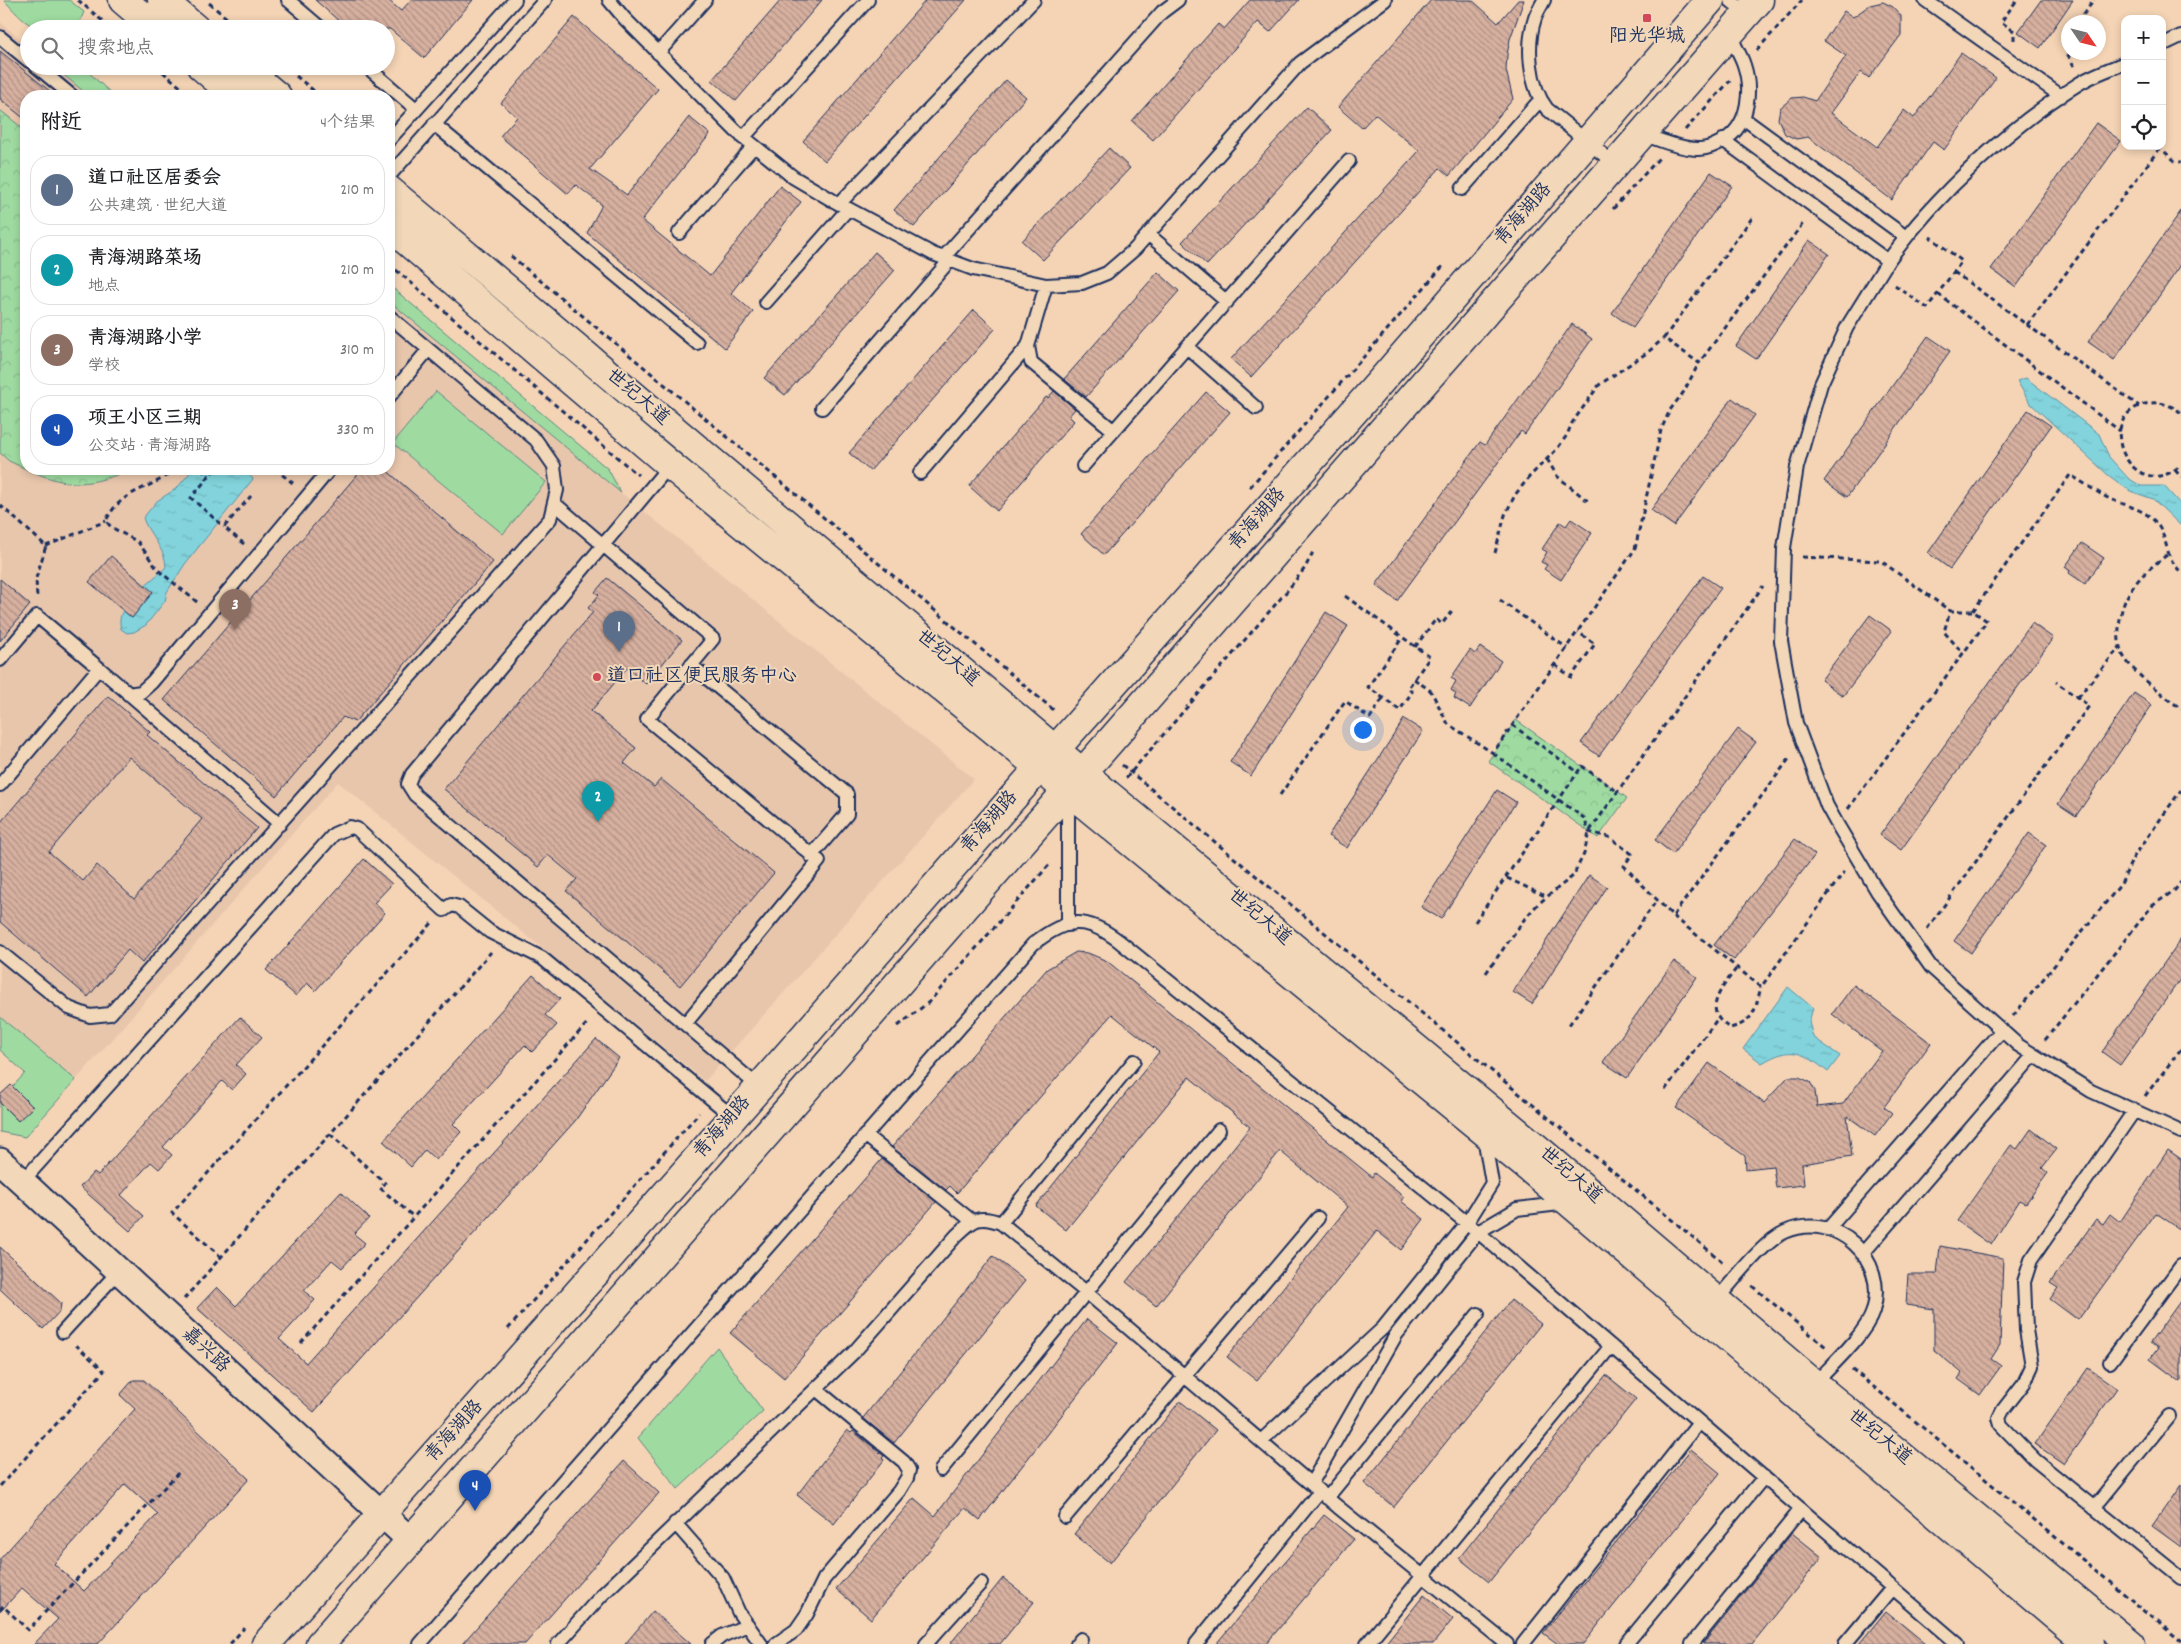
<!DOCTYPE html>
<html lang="zh">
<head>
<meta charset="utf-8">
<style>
  :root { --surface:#fff; --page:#f6f6f6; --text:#202124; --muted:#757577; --line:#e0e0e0; --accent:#d1495b }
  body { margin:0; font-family:Dekko,"LXGW WenKai TC",sans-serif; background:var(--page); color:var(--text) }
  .controls { position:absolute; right:15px; top:15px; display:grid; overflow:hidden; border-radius:10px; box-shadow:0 2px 8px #0003 }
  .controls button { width:45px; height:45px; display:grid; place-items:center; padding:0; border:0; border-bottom:1px solid var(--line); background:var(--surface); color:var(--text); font:25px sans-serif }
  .compass { position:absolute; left:2061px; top:15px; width:45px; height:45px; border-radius:50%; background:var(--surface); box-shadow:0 2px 8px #0003; rotate:125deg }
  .you { position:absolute; left:1362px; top:729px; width:18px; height:18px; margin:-12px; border:4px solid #fff; border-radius:50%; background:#1a73e8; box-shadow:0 0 0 8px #1a73e833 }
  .badge { display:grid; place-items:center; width:32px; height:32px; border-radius:50%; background:var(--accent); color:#fff; font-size:16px; font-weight:700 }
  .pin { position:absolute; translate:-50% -41px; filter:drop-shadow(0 1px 2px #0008) }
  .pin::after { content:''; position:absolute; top:26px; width:18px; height:15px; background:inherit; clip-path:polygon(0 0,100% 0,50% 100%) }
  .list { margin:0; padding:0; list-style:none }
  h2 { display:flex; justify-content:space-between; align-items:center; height:65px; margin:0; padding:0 20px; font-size:21px }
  h2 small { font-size:16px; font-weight:400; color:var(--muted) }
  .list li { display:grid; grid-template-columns:32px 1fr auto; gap:15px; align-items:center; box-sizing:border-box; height:70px; margin:0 10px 10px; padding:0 10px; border:1px solid var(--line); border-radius:20px }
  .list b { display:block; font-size:19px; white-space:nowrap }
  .list p { margin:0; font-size:16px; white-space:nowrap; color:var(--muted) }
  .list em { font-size:16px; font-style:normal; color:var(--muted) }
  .icon { flex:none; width:28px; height:28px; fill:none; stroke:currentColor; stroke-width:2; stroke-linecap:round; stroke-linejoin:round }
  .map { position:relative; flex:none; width:2181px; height:1644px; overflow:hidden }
  .search { position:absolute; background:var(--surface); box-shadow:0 2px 8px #0003; left:20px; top:20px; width:375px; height:55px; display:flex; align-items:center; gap:12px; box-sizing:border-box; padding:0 18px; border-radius:28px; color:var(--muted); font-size:19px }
  .panel { position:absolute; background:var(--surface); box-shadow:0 2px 8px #0003; left:20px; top:90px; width:375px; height:385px; border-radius:20px }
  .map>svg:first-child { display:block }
  .built { fill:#e8c6ac }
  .green { fill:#9fdba1; stroke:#5d8580 }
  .park { fill:url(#park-crowns); stroke:#5d8580 }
  .water { fill:url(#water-ripples); stroke:#5991a9 }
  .building { fill:url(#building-back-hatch); stroke:#1b2f5e; fill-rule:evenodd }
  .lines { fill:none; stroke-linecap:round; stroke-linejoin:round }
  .lane-casing { stroke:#1b2f5e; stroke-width:16 }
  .street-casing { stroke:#1b2f5e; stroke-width:29 }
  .secondary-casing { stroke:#1b2f5e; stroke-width:31 }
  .path { stroke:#1b2f5e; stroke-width:3; stroke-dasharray:5 4; stroke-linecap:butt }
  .lane { stroke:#f2d8b9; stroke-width:12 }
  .street { stroke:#f2d8b9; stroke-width:25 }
  .secondary { stroke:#f2d8b9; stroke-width:28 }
  .poi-dot { fill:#d1495b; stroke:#f2d8b9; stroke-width:2 }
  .labels { text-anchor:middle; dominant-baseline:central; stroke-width:4; stroke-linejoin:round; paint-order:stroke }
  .poi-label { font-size:19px; fill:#1b2f5e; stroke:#f2d8b9 }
  .street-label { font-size:19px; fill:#1b2f5e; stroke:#f2d8b9 }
</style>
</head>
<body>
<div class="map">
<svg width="2181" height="1644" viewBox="0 0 2181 1644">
  <defs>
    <pattern id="park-crowns" width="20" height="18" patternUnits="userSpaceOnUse" patternTransform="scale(1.25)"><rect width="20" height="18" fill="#9fdba1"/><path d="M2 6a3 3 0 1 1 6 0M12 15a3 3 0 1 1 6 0" fill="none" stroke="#88bc8d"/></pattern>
    <pattern id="water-ripples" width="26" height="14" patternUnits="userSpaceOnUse" patternTransform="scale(1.25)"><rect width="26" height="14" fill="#82d3db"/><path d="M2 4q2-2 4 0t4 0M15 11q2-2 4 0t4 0" fill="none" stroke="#70b5be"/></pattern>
    <pattern id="building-back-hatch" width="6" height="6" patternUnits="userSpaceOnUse" patternTransform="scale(1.25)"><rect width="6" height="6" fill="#d7b09f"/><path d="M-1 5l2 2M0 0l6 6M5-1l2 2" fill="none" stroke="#ae9085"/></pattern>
  </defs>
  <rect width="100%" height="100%" fill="#f5d4b5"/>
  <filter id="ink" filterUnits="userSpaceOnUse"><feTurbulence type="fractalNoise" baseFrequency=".02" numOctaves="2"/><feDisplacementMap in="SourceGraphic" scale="10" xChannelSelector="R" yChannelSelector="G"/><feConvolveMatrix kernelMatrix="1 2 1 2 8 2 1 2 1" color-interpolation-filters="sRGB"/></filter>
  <g filter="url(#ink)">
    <path class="built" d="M0,22L29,46V66H53L89,96H26V469H389V301L603,478L974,779L705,1081L338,782L76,1080L0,1017Z"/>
    <path class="green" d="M4,0H69L84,12L78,26L74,29C32,29 33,32 4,0Z
      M53,66H82L114,96H89Z
      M389,285L608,469L621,493L389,301Z
      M436,391L546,482L503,534L393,443Z
      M0,1017L76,1080L25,1137L0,1132V1101L25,1073L0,1050Z
      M717,1347L763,1411L678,1489L638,1438Z"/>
    <path class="park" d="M0,110L26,131V469L9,461L0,453Z
      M26,469H133C88,486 72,489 26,469Z
      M1516,720L1627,798L1598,838L1488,761Z"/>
    <path class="water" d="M2026,378L2099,434L2109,457L2128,478L2141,486H2164L2181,505V526L2153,499L2130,491L2108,475L2030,403L2017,381Z
      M193,469H244L253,479L185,564L167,592L165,601L146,625L134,632L127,633L121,629C113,605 150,583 166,567C166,549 148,534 143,518L157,501L177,488Z
      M1788,987L1813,1008L1809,1022L1813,1037L1840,1056L1828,1072C1803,1052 1792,1045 1762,1063L1743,1049Z"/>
    <path class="building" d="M315,0H388L401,11L411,0H473L424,58L390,29H348Z
      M781,0H822L736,101L712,80Z
      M926,0H966L825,161L803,141Z
      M1250,0H1299L1270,32L1258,22L1153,140L1132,121L1218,24L1224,29Z
      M1431,0H1472L1498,23L1518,0H1524L1510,39L1507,55L1506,70L1513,99L1449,176L1440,168L1251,377L1231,359L1419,151L1375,114L1362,128L1338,107Z
      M2041,0H2073L2040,48L2018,32Z
      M1883,2L1893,7L1901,16V35L1869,78L1861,72L1831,113L1877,147L1904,110L1914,118L1961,53L1996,78L1944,150L1933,142L1892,200L1808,137L1796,139L1785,134L1778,119L1780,108L1792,98L1803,97L1815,101L1846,56L1824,41L1844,11L1853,17L1870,5Z
      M574,17L658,89L590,169L627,195L689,117L710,134L642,220L710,276L780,186L801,202L731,293L753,312L725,348L587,233L602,205L576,185L568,194L500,136L517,117L501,103Z
      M0,51L56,96H26V120L0,99Z
      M1006,80L1026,97L914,227L894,210Z
      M1307,107L1332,130L1207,265L1182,242Z
      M2096,123L2121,141L2016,287L1991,269Z
      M1109,148L1130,168L1043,260L1022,241Z
      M1711,172L1732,186L1633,328L1612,313Z
      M2181,211V265L2114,360L2088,342Z
      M1809,240L1829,254L1756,359L1736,346Z
      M875,252L895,270L785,395L764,378Z
      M1158,272L1179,291L1086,397L1064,379Z
      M974,310L995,329L870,471L849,453Z
      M1572,324L1592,339L1525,434L1521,431L1397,601L1376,585L1480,442L1485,445Z
      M1928,336L1950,351L1847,497L1824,481Z
      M1054,391L1075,409L1069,416L1074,421L997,511L969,486L1046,397L1048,398Z
      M1206,392L1230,412L1104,555L1081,534Z
      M1732,398L1755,415L1674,526L1651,510Z
      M2028,410L2051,426L1950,569L1928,553Z
      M362,469H385L493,562L355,722L343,717L276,796L164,700Z
      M1571,519L1592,533L1561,580L1544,569L1547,565L1541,562L1547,552L1542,549L1560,522L1566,526Z
      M2082,543L2104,558L2085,584L2069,573L2070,571L2065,567Z
      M111,556L153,592L132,618L89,582Z
      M1703,576L1721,588L1599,756L1581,743Z
      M607,578L682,640L646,684L627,668L591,711L636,748L624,763L654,787L661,779L774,873L680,986L566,891L577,879L548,855L538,867L444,789L593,612L588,608L599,595L595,592Z
      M0,579L30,605L0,641Z
      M1326,612L1348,626L1251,776L1230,762Z
      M1870,615L1892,631L1843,696L1821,680Z
      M2032,623L2053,638L1901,850L1880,835Z
      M1480,647L1501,661L1470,708L1454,698L1456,694L1451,690L1456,681L1451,678L1470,650L1475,654Z
      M2134,693L2152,705L2076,816L2058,804Z
      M108,696L150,732L147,735L257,828L142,963L128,950L88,997L0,922V823ZM129,757L202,819L134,899L97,865L83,881L49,852Z
      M1404,719L1423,731L1347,848L1328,836Z
      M1738,729L1756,742L1673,854L1655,840Z
      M1497,790L1516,802L1441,919L1421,907Z
      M2029,833L2046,845L1971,953L1954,941Z
      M1795,839L1815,855L1734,960L1714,945Z
      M364,859L392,884L374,903L385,913L315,991L307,983L296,996L266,970Z
      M1589,875L1607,887L1532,1004L1513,992Z
      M2181,939V978L2120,1065L2102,1052Z
      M1076,952L1088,953L1107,961L1372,1177L1374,1173L1404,1197L1401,1201L1424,1219L1401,1250L1377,1231L1257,1381L1227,1357L1348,1207L1280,1151L1156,1306L1126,1282L1250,1127L1189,1077L1066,1230L1036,1206L1159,1052L1112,1014L957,1193L950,1186L946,1190L892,1147L1047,969Z
      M1674,961L1697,977L1627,1078L1603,1062Z
      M533,975L560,999L545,1015L557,1025L532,1052L525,1045L453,1124L461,1132L436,1160L425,1150L411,1167L383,1141Z
      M1854,985L1931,1043L1884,1107L1892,1113L1875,1136L1847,1116L1852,1156L1802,1164L1804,1185L1776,1188L1773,1166L1746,1169L1745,1156L1676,1108L1709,1063L1764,1103L1788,1077H1799L1810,1082L1815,1091L1817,1107L1843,1104L1882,1051L1832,1014Z
      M240,1017L262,1037L236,1065L246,1074L232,1090L222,1081L163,1147L172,1155L159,1169L151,1162L121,1195L144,1216L130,1231L80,1187L94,1172L98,1175Z
      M596,1039L619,1058L575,1121L314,1412L197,1308L217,1287L236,1306L341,1192L369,1218L354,1234L365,1243L342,1268L332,1260L304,1291L315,1300L279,1339L306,1363Z
      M11,1085L33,1107L18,1121L0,1103V1095Z
      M2031,1129L2057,1149L2042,1168L2048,1173L2026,1203L2020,1200L1991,1245L1957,1221L2011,1145L2017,1149Z
      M2168,1150L2181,1159V1230L2156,1213L2078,1320L2050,1299L2058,1288L2050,1283L2096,1219L2103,1224L2110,1214L2120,1222Z
      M882,1159L936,1202L784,1378L730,1333Z
      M1940,1246L2003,1258L2000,1345L1991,1359L2001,1366L1980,1395L1958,1379L1962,1373L1934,1350V1309L1906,1305L1908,1274H1937Z
      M0,1247L61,1303L60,1311L43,1329L0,1289Z
      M993,1256L1025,1281L894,1443L863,1418Z
      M1511,1300L1541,1324L1394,1507L1364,1483Z
      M2181,1300V1382L2150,1359L2158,1348L2150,1343Z
      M1087,1319L1118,1343L980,1520L965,1508L871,1619L836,1589L914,1498L935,1516Z
      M2088,1368L2117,1388L2064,1464L2035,1444Z
      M1606,1375L1636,1399L1489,1582L1459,1558Z
      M133,1380H144L249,1479L98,1644H34L58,1619L22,1588L0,1612V1559L135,1409L120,1395ZM125,1484L158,1514L84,1591L54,1564Z
      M1180,1401L1216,1430L1110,1563L1074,1534Z
      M847,1430L851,1433L853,1431L884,1456L882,1458L884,1460L834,1524L797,1495Z
      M1691,1449L1720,1473L1583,1644H1558L1543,1633Z
      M624,1461L659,1493L525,1644H462Z
      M2181,1485V1547L2152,1526Z
      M1324,1515L1354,1539L1266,1644H1216Z
      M1792,1533L1822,1557L1752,1644H1703Z
      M1003,1578L1034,1602L1000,1644H950Z
      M1424,1595L1453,1619L1433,1644H1385Z
      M653,1611L691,1644H625Z
      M1886,1611L1926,1644H1859Z"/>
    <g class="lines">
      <defs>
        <path id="lane" d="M288,0L322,29
          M609,0L625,19L736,131L793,177L832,200L933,254L973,269L1046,285L1082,283L1107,273L1135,249L1300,63L1385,0
          M1544,0C1541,6 1537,12 1535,18C1526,45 1529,86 1547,109L1615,164
          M1730,0L1747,14
          M1925,0L2061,96
          M0,37L29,61
          M2162,45L2181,36
          M658,53L705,0
          M36,66L72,96
          M366,66L416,109
          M1743,118L1906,237
          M434,124L697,343
          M1642,134C1660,140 1678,148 1697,149C1707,150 1718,144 1726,139C1749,124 1752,89 1744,65C1741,55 1734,44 1729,34
          M743,138L868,0
          M389,140L515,0
          M1723,140L1888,261L1847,327L1821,384L1797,467L1784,548L1781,641L1796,723L1827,806L1837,824L1877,891L1931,967L2018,1045L2091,1091L2181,1132
          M389,176L545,0
          M1462,189L1540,100
          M839,204L1034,0
          M679,233L754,146
          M1148,234L1227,302
          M943,258L1162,12L1178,0
          M1888,261C1936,195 2010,126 2080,83C2093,75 2110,69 2125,63
          M1046,285L1028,346L1031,362L1114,431
          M766,302L848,209
          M1187,347L1256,408
          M389,397L428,350
          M822,408L950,260
          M670,465L412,774L408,784L415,795L759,1087
          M1083,466L1349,161
          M920,473L1028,346
          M554,503L713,639L647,719L819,861L685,1024
          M0,660L37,616L99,668
          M691,665L847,794V814L811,856
          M128,694L141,692L152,682L330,469
          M0,785L99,668L280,824
          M1068,795V925
          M0,952L69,1008L90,1016L110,1014L550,519L557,490L554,466L536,440L389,316
          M2134,1111L2031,1260L2024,1282L2026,1330L2032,1366L2024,1383L2003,1410L1999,1418L2001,1425L2035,1460L2181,1578
          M865,1135L972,1221
          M22,1182L334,834L350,827L357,829L444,910L451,905L459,907L490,932L542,958L733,1117
          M1001,1223L1134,1061
          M1828,1229L2002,1030
          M1864,1252L2033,1056
          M1715,1301C1733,1282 1762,1242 1785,1232C1836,1210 1889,1259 1873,1311C1866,1334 1831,1366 1814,1384
          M63,1332L119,1271
          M2110,1362L2181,1266
          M1261,1441L1383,1328L1467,1223L1492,1183L1484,1137
          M941,1470L1219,1130
          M1311,1484L1396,1335L1478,1232L1517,1209L1568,1203
          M1327,1498L1478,1314
          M2094,1508L2169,1416
          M1065,1517L1318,1218
          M675,1523L723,1578L739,1613L761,1644
          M420,1644L1033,944C1066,918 1085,915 1119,941L1478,1232L1958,1644
          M558,1644L602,1595L854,1352L956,1236C973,1220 978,1214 1001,1223L1086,1292L1338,1507L1507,1644
          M712,1644L722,1636L748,1625
          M776,1644L796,1630L807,1614L824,1579L899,1491L907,1478L909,1470L904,1462L816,1389
          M926,1644L981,1583
          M1077,1644L1081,1639
          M1196,1644L1320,1491
          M1367,1644L1611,1346
          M1523,1644L1699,1422
          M1626,1644L1764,1477
          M1692,1644L1801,1509
          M1845,1644L1892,1588"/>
        <path id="street" d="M0,1161L410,1540"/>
        <path id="secondary" d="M123,0L157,29
          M162,0L196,29
          M201,66L236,96
          M241,66L277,96
          M389,190L1110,796L1544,1154L1814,1384L2130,1644
          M389,226L670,465L1530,1169L2089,1644
          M266,1644L679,1179L1024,785L1380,382L1710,0
          M320,1644L1759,0"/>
      </defs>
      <use href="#lane" class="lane-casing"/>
      <use href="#street" class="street-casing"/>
      <use href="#secondary" class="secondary-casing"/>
      <path class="path" d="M78,0L112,29
        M209,3L240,29
        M2078,22L2094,0
        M2068,37L2066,40L2067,53L2074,66
        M2014,40V31L2001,22L2017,0
        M1757,50L1802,0
        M156,66L191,96
        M296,76L320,96
        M1685,130L1730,81
        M2158,146L2175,161L2181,162
        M1613,209L1659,158
        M1752,218L1664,338L1699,363L1804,222
        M511,256L1055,711
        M389,264L638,475
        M1954,272L2139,406
        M1895,285L1927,308L1962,261L1930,237
        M1938,294L2120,431
        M2027,325L2159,149
        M2181,413C2171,404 2158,401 2145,404C2090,419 2134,507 2181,465
        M1547,459L1557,476L1589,502
        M175,469C153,490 121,488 106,521L111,527L138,542L158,570L197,602
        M201,469L209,476
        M215,469L191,498L224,527
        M223,469L228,470
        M275,469L294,484
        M2175,470L2181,477
        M1250,487L1443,266
        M0,505L46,546L36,578L37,598
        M244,544L224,527L251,496
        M46,546L106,521
        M1495,553L1505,515L1515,495L1530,476L1557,449L1567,435L1572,423L1599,385L1648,352L1664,338
        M2167,555C2141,574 2121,593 2119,628C2118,637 2119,649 2124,657C2136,676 2164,695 2181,709
        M1802,557L1881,561L1950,611
        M1345,596L1430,657L1408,688L1412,692L1400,710L1368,687L1402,638
        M1500,600L1567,648
        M1973,611L2070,475C2083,482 2096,492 2110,499C2127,506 2149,510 2159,527C2169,543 2164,556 2181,572
        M1415,647L1436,619L1442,624L1454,608
        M1555,665L1571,677L1595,644L1578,632
        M1414,679L1431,691L1448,724L1493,753L1635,549L1661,430L1670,410L1683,393L1699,363
        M2078,697L2120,647
        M1512,725L1578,772
        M1493,753L1584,818L1589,832L1609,837L1632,854L1624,866L1673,916L1789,759
        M1122,765L1724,1263
        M1126,778L1287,591L1305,568L1313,552
        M1280,795L1345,701L1370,718L1383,698
        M1848,809L1987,621L1973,611H1950L1944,632L1963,653
        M1507,878L1547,897
        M1673,916L1761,987L1844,872
        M1475,922L1582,766L1618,792
        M1927,929L2089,706L2056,682
        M1736,969C1721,989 1701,1011 1730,1028C1755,1022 1755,1009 1761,987
        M1486,973L1526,917L1538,904L1573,876L1584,854L1589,832L1763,586
        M2013,1016L2121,884L2133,858L2181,790
        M1569,1025L1657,900
        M898,1026L929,1002L1049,865
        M2045,1040L2152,906L2175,890L2181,882
        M1665,1090L1718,1018
        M2145,1096L2181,1049
        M330,1134L385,1183L380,1188L414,1217
        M221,1257L172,1213L432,923
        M1752,1286L1826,1347
        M184,1299L491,952
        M508,1329L699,1113
        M301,1343L589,1021
        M1852,1369L2181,1641
        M0,1486L104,1371L76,1345
        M0,1610L3,1606L28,1630L181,1470
        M230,1644L244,1628"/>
      <use href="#lane" class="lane"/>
      <use href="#street" class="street"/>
      <use href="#secondary" class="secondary"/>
    </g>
  </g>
  <g class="poi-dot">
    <rect x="1642" y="13" width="10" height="10" rx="2.5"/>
    <circle cx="597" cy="677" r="5"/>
  </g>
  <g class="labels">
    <g class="poi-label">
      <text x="1647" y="37">阳光华城</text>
      <text x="607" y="677" text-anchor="start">道口社区便民服务中心</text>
    </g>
    <g class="street-label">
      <text transform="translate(1524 215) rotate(-49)">青海湖路</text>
      <text transform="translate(637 398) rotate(40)">世纪大道</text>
      <text transform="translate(1258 520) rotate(-49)">青海湖路</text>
      <text transform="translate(947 659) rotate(40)">世纪大道</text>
      <text transform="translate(990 823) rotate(-49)">青海湖路</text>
      <text transform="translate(1259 918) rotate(40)">世纪大道</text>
      <text transform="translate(723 1128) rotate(-49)">青海湖路</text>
      <text transform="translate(1570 1176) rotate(41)">世纪大道</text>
      <text transform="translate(205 1351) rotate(43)">嘉兴路</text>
      <text transform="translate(455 1432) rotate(-48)">青海湖路</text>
      <text transform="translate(1879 1438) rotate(39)">世纪大道</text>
    </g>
  </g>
</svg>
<div class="controls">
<button>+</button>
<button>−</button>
<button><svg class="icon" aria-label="locate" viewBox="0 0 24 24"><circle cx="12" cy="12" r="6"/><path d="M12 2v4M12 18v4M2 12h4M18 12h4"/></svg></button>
</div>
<svg class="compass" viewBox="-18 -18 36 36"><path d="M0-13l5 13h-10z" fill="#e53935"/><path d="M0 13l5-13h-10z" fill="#757577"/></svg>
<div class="you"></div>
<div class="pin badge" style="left:619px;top:652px;background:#5c6f8a">1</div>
<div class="pin badge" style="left:598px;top:822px;background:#0f9aa8">2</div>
<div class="pin badge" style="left:235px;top:630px;background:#8d6e63">3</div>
<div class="pin badge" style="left:475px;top:1511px;background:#1a4fb4">4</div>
<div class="search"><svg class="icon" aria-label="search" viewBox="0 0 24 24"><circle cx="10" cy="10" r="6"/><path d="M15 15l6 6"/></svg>搜索地点</div>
<section class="panel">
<h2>附近<small>4个结果</small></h2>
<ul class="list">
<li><span class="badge" style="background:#5c6f8a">1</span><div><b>道口社区居委会</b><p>公共建筑 · 世纪大道</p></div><em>210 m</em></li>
<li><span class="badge" style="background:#0f9aa8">2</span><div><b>青海湖路菜场</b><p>地点</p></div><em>210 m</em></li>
<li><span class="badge" style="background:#8d6e63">3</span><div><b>青海湖路小学</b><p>学校</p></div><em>310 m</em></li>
<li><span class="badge" style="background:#1a4fb4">4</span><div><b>项王小区三期</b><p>公交站 · 青海湖路</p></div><em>330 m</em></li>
</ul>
</section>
</div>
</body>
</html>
